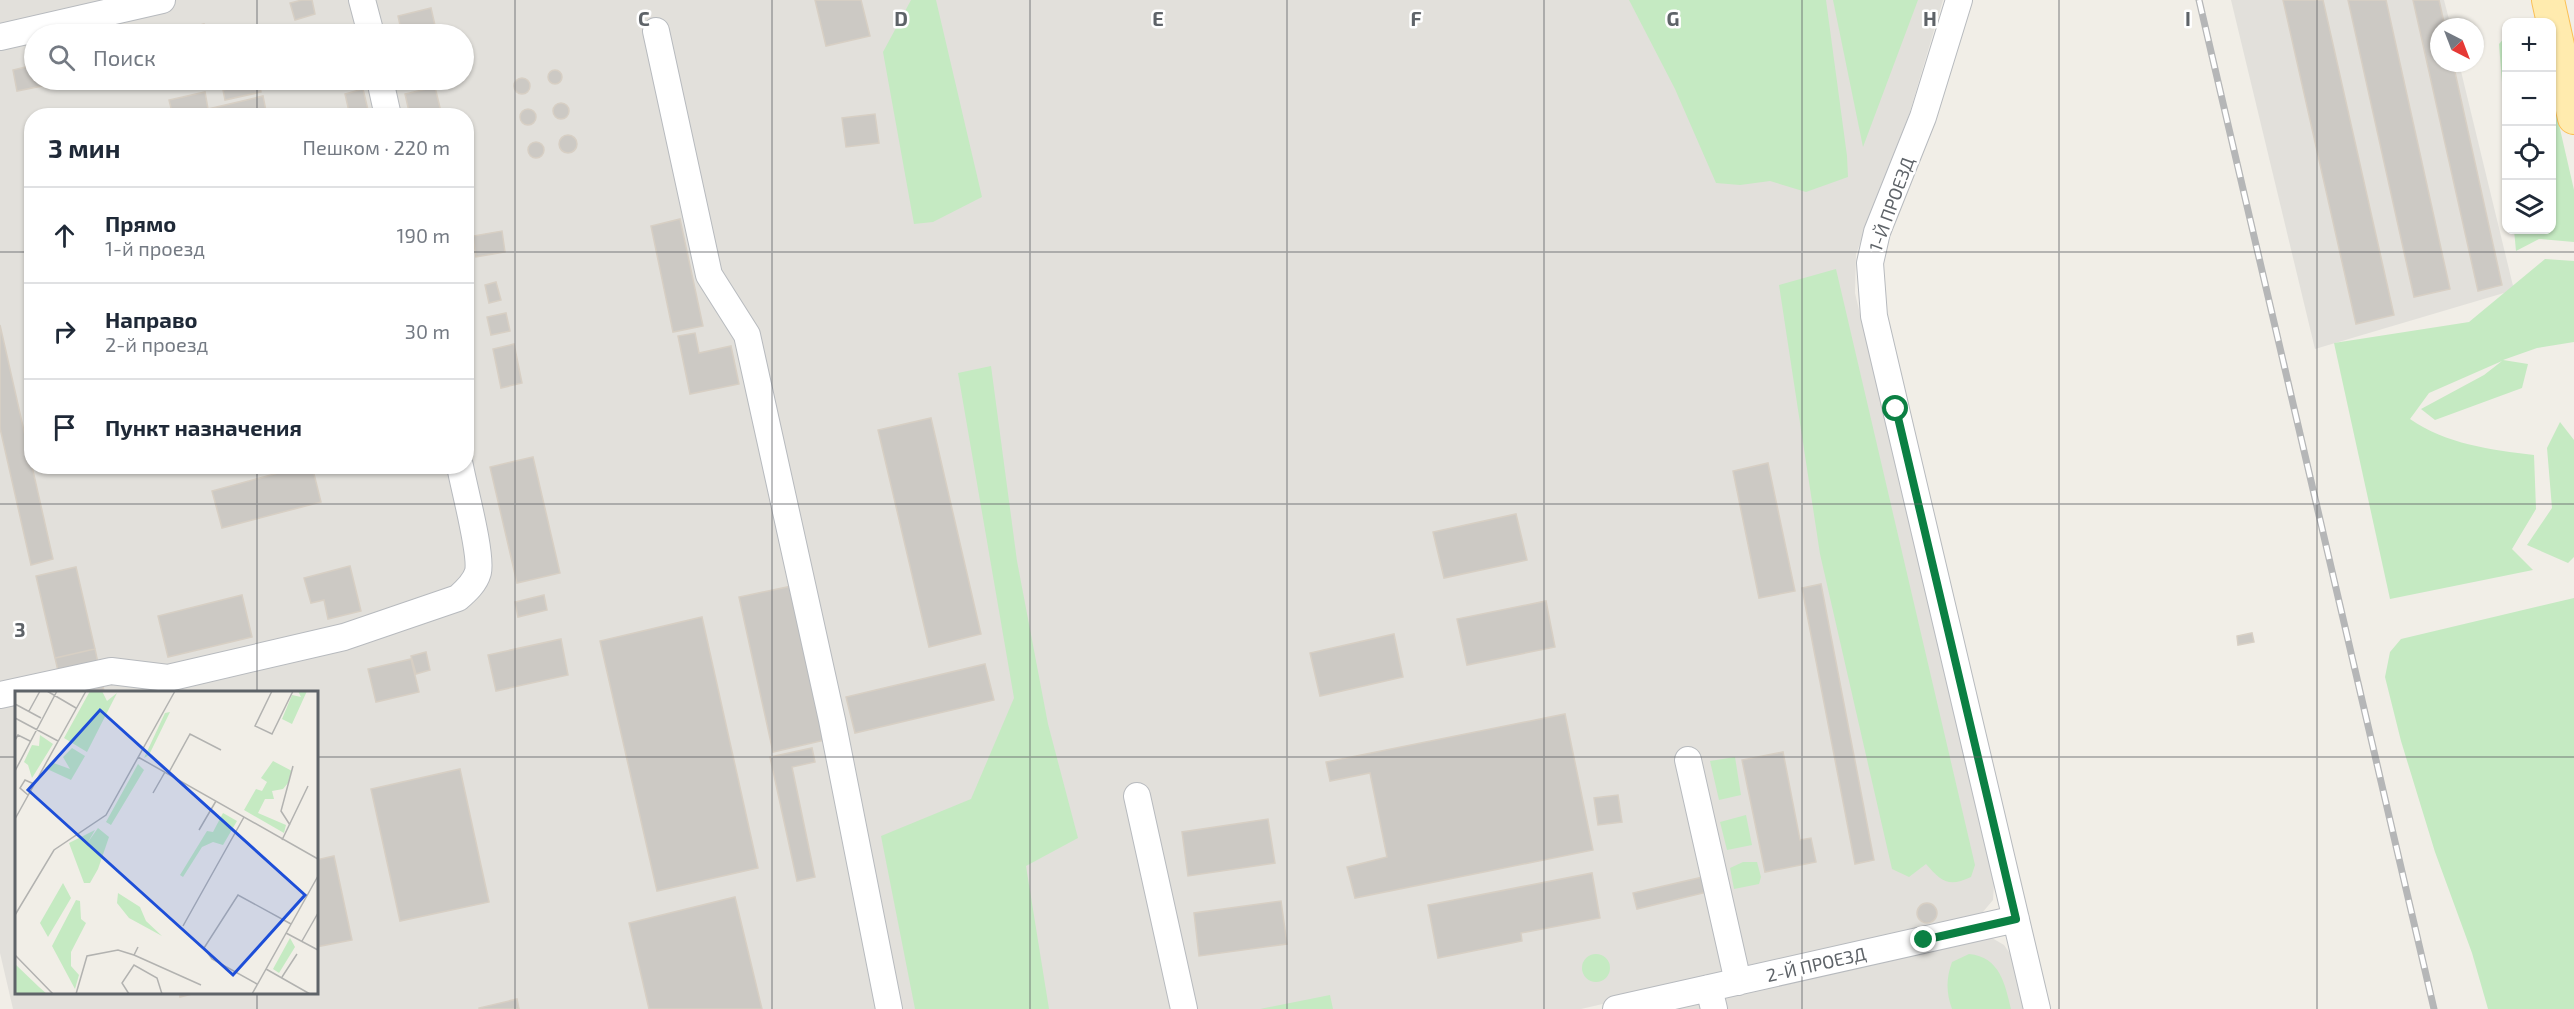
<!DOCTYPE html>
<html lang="ru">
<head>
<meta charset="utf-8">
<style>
  :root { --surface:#fff; --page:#f6f6f7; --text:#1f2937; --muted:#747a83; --line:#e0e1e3 }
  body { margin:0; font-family:"Exo 2",sans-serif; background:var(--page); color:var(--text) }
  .controls { position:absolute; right:18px; top:18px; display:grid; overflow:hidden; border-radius:12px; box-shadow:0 2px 4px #0004 }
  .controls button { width:54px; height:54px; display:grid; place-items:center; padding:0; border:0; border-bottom:2px solid var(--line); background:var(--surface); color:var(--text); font:30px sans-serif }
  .compass { position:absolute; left:2430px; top:18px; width:54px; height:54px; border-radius:50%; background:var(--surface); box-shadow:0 2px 4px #0004; rotate:138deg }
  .stop { position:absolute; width:18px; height:18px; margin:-14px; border:4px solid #0b8043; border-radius:50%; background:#fff }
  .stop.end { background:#0b8043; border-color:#fff; box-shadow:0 2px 6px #0008 }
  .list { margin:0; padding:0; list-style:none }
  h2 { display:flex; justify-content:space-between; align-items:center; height:78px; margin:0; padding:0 24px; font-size:26px }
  h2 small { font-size:20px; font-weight:400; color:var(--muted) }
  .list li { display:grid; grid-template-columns:39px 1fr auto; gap:18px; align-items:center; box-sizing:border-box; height:96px; padding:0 24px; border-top:2px solid var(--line) }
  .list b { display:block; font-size:22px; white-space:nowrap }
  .list p { margin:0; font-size:20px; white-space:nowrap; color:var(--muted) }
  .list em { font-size:20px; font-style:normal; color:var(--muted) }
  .icon { flex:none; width:33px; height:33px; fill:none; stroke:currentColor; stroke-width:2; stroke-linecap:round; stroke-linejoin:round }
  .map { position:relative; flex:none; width:2574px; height:1009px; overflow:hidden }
  .search { position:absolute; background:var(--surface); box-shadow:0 2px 4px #0004; left:24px; top:24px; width:450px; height:66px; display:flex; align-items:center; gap:15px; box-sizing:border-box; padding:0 21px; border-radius:33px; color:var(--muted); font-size:22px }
  .panel { position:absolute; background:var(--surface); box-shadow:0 2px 4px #0004; left:24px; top:108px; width:450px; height:366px; border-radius:24px }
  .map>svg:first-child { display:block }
  .industrial { fill:#e2e0db; fill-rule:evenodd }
  .green { fill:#c5eac2 }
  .building { fill:#ccc9c4; stroke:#d7cfc4; stroke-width:1.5 }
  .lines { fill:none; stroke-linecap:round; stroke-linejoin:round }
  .minor-casing { stroke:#b7babe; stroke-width:28 }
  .major-casing { stroke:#fbc056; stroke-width:34 }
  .minor { stroke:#fff; stroke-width:26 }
  .major { stroke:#ffebae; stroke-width:32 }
  .rail-casing { stroke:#b5b6b7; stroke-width:7 }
  .rail { stroke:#fff; stroke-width:4.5; stroke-dasharray:14; stroke-linecap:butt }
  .route { stroke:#0b8043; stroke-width:8 }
  .grid { fill:none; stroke:#5e6368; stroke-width:1.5; stroke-opacity:0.55 }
  .labels { text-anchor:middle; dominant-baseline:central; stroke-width:5; stroke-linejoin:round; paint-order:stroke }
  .street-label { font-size:18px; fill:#5e6368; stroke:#fff }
  .inset-road { fill:none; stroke:#b2b2b0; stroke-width:1.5 }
  .view { fill:#1d4ed8; fill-opacity:0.15; stroke:#1d4ed8; stroke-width:3 }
  .inset-edge { fill:none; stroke:#5e6368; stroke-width:3 }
  .grid-label { font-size:20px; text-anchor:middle; font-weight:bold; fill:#5e6368; stroke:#fff; stroke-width:5; stroke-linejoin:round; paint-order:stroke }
</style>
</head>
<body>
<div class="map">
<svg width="2574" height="1009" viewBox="0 0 2574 1009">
  <rect width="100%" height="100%" fill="#f1eee7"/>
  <path class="industrial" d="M0,0H1943L1909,115L1856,254L1855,293L1994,884L1993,900L1982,913L1973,919L1581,1009H13L0,953ZM34,34H464V80H34ZM32,116H466V466H32ZM16,692H316V992H16Z
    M2231,0H2444L2451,27H2439V63H2459L2514,290L2315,349Z
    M1978,937L1992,938L2004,945L2013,958L2025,1009H1648Z"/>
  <path class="green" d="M911,0H936L982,197L933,222L914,224L883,52Z
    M1629,0H1826L1847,156L1848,177L1806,192L1770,181L1740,185L1716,183L1675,89Z
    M1833,0H1918L1863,147Z
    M2506,36V134L2499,44Z
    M2552,94L2574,190V242L2539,239L2516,251L2514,230H2552Z
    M2545,259L2574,261V342L2537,348L2503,360L2528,364L2522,388L2435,420L2421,409L2484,375L2502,361L2429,393L2410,419C2446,444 2491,450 2534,455L2536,509L2512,549L2533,570L2390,599L2334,343L2469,322Z
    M1836,269L1975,865L1971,877C1948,888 1941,881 1926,864L1909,877L1892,869L1820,554L1779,285Z
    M991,366L1017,561L1048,724L1078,838L1026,866L1049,1009H915L881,836L971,799L1014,698L958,373Z
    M2560,422L2574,440V557L2568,563L2527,545L2552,508L2547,448Z
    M2574,598V1009H2488L2472,953L2435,852L2401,741L2385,677L2390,652L2401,639Z
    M1735,757L1741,795L1719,800L1710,761Z
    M1746,815L1752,845L1727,850L1720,822Z
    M1743,862H1757L1761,877L1759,884L1734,889L1730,868Z
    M1969,954C2000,957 2005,984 2011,1009H1952C1946,993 1946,978 1952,962Z
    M1582 968a14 14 0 1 1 28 0a14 14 0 1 1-28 0Z
    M1330,995L1333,1009H1260Z"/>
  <path class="building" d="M302,0H312L315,14L295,20L290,3Z
    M815,0H861L870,36L826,46Z
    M2283,0H2323L2394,315L2356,324Z
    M2348,0H2386L2450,289L2414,297Z
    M2413,0H2439L2445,27H2439V63H2453L2502,285L2478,291Z
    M431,8L437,34H402L398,16Z
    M204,24L206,34H198L196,26Z
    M34,65V80H72L17,91L13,70Z
    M548 77a7 7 0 1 1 14 0a7 7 0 1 1-14 0Z
    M514 86a8 8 0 1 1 16 0a8 8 0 1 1-16 0Z
    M259,82L261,92L225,100L223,90Z
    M435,87L442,116H410L405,94Z
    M363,89L369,114L350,116L345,94Z
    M205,92L208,109L263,96L267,116H173L169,100Z
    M553 111a8 8 0 1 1 16 0a8 8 0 1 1-16 0Z
    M520 117a8 8 0 1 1 16 0a8 8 0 1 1-16 0Z
    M875,114L879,143L846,147L842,118Z
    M559 144a9 9 0 1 1 18 0a9 9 0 1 1-18 0Z
    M528 150a8 8 0 1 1 16 0a8 8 0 1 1-16 0Z
    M680,219L703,326L673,332L651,226Z
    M502,231L505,252L476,257L473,236Z
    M496,282L501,300L489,303L485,285Z
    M506,313L510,331L491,335L487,317Z
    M0,325L53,559L31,565L0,428Z
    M695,333L699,353L731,346L739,384L690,394L678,336Z
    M514,344L522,383L501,388L493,349Z
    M931,418L981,634L929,647L878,430Z
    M533,457L560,573L517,583L490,467Z
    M1768,463L1795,591L1759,598L1733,471Z
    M304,466H312L321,502L222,528L212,491Z
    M1516,514L1527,560L1444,578L1433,532Z
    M350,566L361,611L328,619L324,600L311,603L304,578Z
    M76,567L95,649L55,658L36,576Z
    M1821,584L1874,860L1855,864L1802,588Z
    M792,586L825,740L773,752L739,597Z
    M242,595L252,637L168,657L158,616Z
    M544,595L547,610L518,617L515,602Z
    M1546,601L1555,647L1467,665L1457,619Z
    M702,617L758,868L657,891L600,641Z
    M2252,633L2254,642L2238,645L2237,636Z
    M1394,634L1403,677L1320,696L1310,653Z
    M561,639L568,675L496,691L488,655Z
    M95,649L104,691L63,692L55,658Z
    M426,652L430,670L416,674L411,656Z
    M411,659L419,692L376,702L368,669Z
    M985,664L994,700L855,733L846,697Z
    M1565,714L1593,850L1355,898L1347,867L1387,857L1370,773L1330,781L1326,762Z
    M812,748L815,762L792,767L815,877L797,881L770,757Z
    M1783,752L1800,840L1811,838L1816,862L1765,872L1742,760Z
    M460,769L489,902L400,921L371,789Z
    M1618,795L1622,822L1598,825L1594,798Z
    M1268,819L1275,863L1188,876L1182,832Z
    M334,856L352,940L316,947V860Z
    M1592,873L1600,918L1521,933L1522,941L1438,958L1428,905Z
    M1703,877L1707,892L1637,909L1633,893Z
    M735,897L762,1009H649L629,923Z
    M1281,901L1287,944L1199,956L1194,913Z
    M1917 913a10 10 0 1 1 20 0a10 10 0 1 1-20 0Z
    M179,992H200L180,997Z
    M517,999L519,1009H479V1008Z"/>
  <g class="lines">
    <defs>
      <path id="minor" d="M362,0L371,34
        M1959,0L1923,117L1877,232L1870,263L1874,316L2037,1009
        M656,31L709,275L747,335L832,720L889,1009
        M0,37L162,0
        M380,80L388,116
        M0,695L111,671L168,678L344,637L458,598C466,591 475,583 478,572C482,554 464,488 460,466
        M1688,760L1738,982
        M1137,796L1184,1009
        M1709,988L1714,1009
        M1616,1009L2016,919"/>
      <path id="major" d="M2548,0L2574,118"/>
    </defs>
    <use href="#minor" class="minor-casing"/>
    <use href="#major" class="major-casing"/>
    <use href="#minor" class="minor"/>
    <use href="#major" class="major"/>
    <defs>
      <path id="rail" d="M2199,0L2434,1009"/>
    </defs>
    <use href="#rail" class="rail-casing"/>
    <use href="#rail" class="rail"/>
  </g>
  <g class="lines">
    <path class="route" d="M1896,409L2016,919L1924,940"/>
  </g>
  <path class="grid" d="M257,0V34M515,0V1009M772,0V1009M1030,0V1009M1287,0V1009M1544,0V1009M1802,0V1009M2059,0V1009M2317,0V1009M257,80V116M0,252H32M466,252H2574M257,466V692M0,504H2574M0,757H16M316,757H2574M257,992V1009"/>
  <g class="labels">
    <g class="street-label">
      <text transform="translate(1891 204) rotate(-70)">1-Й ПРОЕЗД</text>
      <text transform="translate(1816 964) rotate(-13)">2-Й ПРОЕЗД</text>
    </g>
  </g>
  <g transform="translate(15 691)">
    <rect width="303" height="303" fill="#f1eee7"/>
    <path d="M75,0H87L92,10L102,2L72,61L49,47ZM283,0H292L277,33L267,28L277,4L286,6ZM155,21L134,64L129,67L150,22ZM25,44L38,53L17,87L13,74L9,71L17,54L24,55ZM57,57L70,65L56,89L30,77L36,71L55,78L48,66ZM258,70L277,80L273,92L268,98L257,100L259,108H250L243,122L271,134L269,142L229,119L241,98L247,100L252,91L246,87ZM123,73L129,79L96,134L91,131ZM208,122L222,130L208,154L198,151L187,156L168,186L165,184L192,140L198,141ZM83,137L94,146L83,178L75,192H69L54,152L80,139L73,151ZM48,192L56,207L33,246L25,232ZM103,202L125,216L131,230L147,245L114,227L102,212ZM61,209L65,210L66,228L71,232L56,261V275L64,284L60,298L37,255ZM275,247L280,256L264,282L258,278ZM0,273L24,296L32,303L0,302Z" fill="#c5eac2"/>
    <path class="inset-road" d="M32,0L61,17M257,0L240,35L257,43L278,0M0,13L26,27M14,20L25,0M0,27L43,50M0,49L3,44L15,50M123,66L303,168M0,80L42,0M153,83L175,43L206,59M138,102L150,81M13,104L5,97L10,89L19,93M0,128L71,0M275,134L266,120L278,75M184,139L201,110M267,149L293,95M0,224L39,159L91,124L160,0M168,235L229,126M271,242L303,259M287,250L303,222M0,264L38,303M119,264L186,294M251,278L295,303M267,286L282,263M242,293L197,268L189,257L223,204L276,233M61,303L72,265L103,259L119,264L123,256M114,303L107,292L119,274L142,287L147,303M237,303L303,185"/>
    <path class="view" d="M85,19L290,204L218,284L13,99Z"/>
    <rect width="303" height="303" class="inset-edge"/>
  </g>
  <g class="grid-label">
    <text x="644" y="26">C</text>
    <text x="901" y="26">D</text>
    <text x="1158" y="26">E</text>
    <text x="1416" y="26">F</text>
    <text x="1673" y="26">G</text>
    <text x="1930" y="26">H</text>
    <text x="2188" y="26">I</text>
    <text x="20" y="637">3</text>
  </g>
</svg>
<div class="controls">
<button>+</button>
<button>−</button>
<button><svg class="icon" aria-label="locate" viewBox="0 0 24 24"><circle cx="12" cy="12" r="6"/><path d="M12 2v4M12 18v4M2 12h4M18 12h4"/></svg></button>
<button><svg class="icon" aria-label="layers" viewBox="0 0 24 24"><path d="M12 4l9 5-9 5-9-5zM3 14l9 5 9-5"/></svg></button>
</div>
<svg class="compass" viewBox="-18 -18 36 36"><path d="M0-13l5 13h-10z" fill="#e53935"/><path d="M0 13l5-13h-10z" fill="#747a83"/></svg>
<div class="stop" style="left:1896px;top:409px"></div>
<div class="stop end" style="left:1924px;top:940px"></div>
<div class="search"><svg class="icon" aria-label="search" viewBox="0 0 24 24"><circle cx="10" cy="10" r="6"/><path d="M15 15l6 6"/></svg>Поиск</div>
<section class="panel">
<h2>3 мин<small>Пешком · 220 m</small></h2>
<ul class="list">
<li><svg class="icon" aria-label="ahead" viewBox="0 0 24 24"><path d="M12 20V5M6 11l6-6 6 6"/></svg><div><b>Прямо</b><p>1-й проезд</p></div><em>190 m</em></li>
<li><svg class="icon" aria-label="right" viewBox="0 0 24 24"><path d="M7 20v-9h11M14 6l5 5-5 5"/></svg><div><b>Направо</b><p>2-й проезд</p></div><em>30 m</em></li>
<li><svg class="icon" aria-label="arrive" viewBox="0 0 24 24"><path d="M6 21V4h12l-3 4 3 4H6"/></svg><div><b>Пункт назначения</b></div></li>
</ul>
</section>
</div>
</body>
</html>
